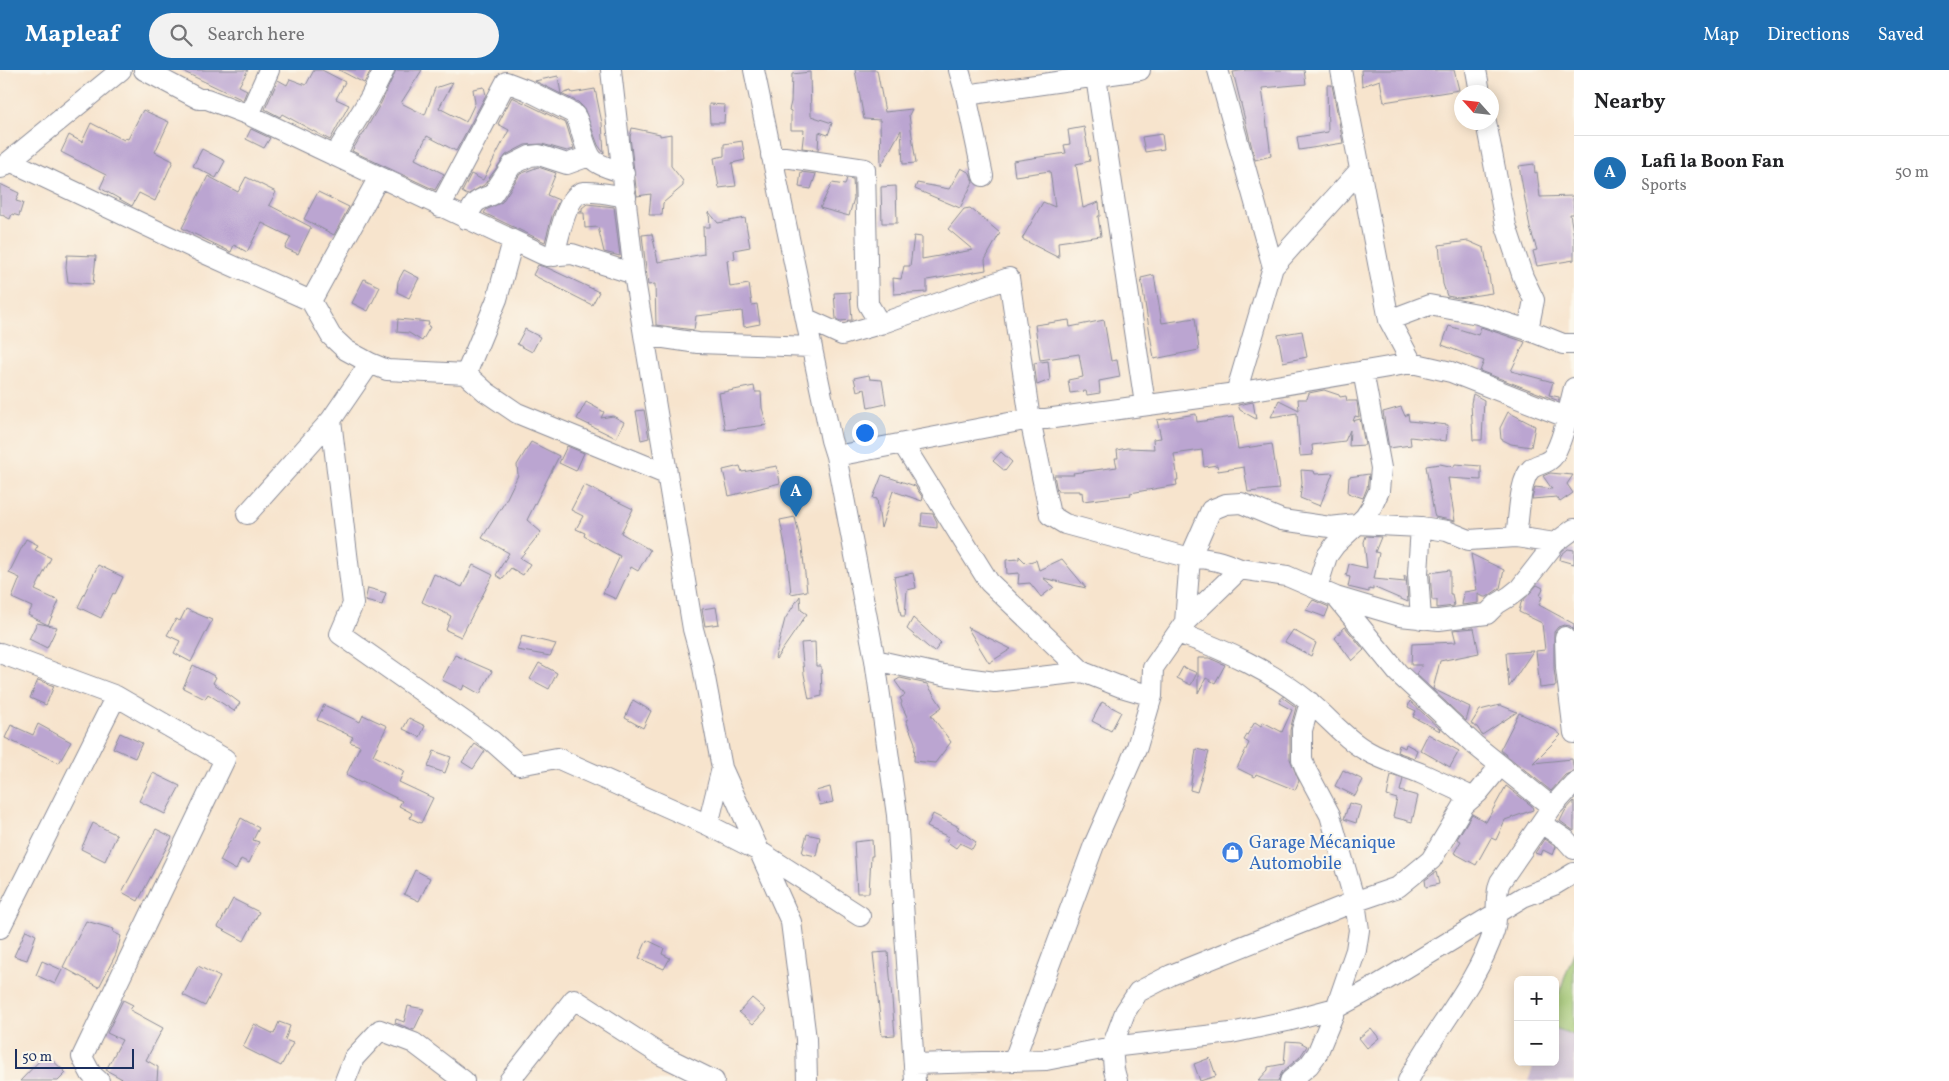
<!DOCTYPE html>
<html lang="en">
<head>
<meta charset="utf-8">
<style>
  :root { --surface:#fff; --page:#f2f2f2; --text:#202124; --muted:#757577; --line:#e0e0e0; --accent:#1f6fb2 }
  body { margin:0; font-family:Vollkorn,serif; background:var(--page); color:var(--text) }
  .controls { position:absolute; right:15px; bottom:15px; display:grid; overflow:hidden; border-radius:8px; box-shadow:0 2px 12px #0003 }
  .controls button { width:45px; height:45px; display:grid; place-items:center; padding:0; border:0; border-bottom:1px solid var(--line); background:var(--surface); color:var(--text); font:25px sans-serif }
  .compass { position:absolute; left:1454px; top:15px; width:45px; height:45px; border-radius:50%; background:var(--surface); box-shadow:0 2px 12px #0003; rotate:297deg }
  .scale { position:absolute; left:15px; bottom:12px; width:119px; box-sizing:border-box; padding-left:5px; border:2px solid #1b2f5e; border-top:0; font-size:14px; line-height:18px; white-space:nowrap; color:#1b2f5e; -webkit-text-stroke:4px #fbf7ec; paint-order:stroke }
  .you { position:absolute; left:864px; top:362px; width:18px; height:18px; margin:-12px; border:4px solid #fff; border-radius:50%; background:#1a73e8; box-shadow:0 0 0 8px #1a73e833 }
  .badge { display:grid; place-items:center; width:32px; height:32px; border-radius:50%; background:var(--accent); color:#fff; font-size:16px; font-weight:700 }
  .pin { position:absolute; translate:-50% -41px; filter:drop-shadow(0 1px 2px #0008) }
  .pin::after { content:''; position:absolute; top:26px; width:18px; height:15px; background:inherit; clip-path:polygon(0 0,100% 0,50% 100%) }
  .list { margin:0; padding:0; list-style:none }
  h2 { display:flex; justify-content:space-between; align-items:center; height:65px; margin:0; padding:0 20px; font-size:21px }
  h2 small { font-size:16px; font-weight:400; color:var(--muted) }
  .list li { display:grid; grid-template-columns:32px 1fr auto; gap:15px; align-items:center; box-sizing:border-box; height:75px; padding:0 20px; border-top:1px solid var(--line) }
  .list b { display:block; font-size:19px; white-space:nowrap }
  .list p { margin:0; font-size:16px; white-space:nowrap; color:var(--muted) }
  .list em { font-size:16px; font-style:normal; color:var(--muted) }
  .icon { flex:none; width:28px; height:28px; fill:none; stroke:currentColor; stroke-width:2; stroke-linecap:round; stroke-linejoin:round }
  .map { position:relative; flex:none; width:1574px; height:1011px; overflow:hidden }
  header { display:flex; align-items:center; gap:30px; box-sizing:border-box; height:70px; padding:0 25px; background:var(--accent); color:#fff }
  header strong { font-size:24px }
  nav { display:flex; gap:28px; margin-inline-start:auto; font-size:18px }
  .search { width:350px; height:45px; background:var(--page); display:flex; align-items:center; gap:12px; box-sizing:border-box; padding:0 18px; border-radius:28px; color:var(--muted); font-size:19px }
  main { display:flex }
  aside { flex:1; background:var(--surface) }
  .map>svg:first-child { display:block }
  .industrial { fill:#ccbed4 }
  .green { fill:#a0c671; stroke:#5e7a68 }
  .building { fill:#bba5d1 }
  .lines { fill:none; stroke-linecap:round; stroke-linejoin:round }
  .minor-casing { stroke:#898a96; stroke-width:22 }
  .minor { stroke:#fff; stroke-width:20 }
  .labels { text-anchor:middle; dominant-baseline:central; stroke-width:4; stroke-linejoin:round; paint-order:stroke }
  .shop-label { font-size:18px; fill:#366cbe; stroke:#fbf7ec; text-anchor:start }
</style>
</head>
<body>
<header>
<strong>Mapleaf</strong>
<div class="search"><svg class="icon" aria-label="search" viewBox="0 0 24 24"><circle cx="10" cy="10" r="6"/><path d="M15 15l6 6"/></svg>Search here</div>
<nav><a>Map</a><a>Directions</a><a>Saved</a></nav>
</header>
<main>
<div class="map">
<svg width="1574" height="1011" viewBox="0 0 1574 1011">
  <rect width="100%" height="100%" fill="#fbf7ec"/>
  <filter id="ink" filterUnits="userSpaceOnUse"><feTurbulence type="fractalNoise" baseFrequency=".02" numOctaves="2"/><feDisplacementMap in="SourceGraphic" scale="10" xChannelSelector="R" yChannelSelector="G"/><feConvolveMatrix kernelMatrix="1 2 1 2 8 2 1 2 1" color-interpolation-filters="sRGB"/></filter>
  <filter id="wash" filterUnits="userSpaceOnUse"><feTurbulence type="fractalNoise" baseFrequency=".0096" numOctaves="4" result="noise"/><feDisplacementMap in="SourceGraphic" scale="20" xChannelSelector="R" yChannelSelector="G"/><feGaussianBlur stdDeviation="1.12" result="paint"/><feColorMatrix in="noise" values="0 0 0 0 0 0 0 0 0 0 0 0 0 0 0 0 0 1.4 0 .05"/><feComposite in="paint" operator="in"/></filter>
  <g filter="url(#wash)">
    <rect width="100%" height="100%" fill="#f7e4cd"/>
    <path class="industrial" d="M1555,958L1574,965V1011H1528L1535,992H1555Z"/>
    <path class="green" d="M1574,882V965L1555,958V934Z"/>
    <g id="blocks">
      <path class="building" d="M180,0H248L239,16L247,20L243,30Z
        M314,0H322L345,12L336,29L349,35L330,70L282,44L280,47L265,39L278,10L287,15L290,9L306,15Z
        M339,0H371L364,13Z
        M396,0H422L401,33L425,45L435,18L453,12L439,38L466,52L475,33L473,19L484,17L486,25L456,81L427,66L415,89L444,104L435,120L352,81L361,66H362L381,33Z
        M855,0H877L885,42L912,39L909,45L916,93L903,94L901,60L881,96L880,50L864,49Z
        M1246,0H1304L1306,14L1262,18L1271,86L1255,90L1233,2Z
        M1361,0H1454L1459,20L1384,32L1380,10L1362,16Z
        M810,2L811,46L832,53L828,65L819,62L818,80L802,78L804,60H791V41L789,40L791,32L792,4Z
        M558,6L561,24L535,11Z
        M1327,15H1332L1343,73L1299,80L1297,67L1328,62Z
        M595,19L602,53L604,83L598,75L584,38L578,32L561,24L571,21L572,23Z
        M512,27L566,53L574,79L567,81L542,74L525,75L506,85L484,115L467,125L462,122L471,104L483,110L509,60L498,54Z
        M709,34L725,35L724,53H710Z
        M143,40L169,52L155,82L173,91L155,131L139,123L132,136L100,118L106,105L61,82L69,65L82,72L91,53L124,70L125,68L128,69Z
        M1084,57L1090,91L1076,94L1083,138L1099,132L1100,146H1098L1101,166L1058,172L1059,188L1022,169L1043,132L1055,137L1050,101L1015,106L1013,91L1066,83L1064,75L1070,74L1068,60Z
        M632,58L660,64V66L671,64V96L683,111V116L663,133L662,145H649L651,124L637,126L630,67Z
        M251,59L270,68L264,78L246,69Z
        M1162,64L1164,79L1145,82L1142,67Z
        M742,71L745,90L732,93L736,116L719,118L714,88L724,86V74Z
        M202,79L225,91L216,108L193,96Z
        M1534,94L1535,103L1537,102L1540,127L1573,126L1574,144H1570L1574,168V190L1537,196L1533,181L1537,180L1530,158L1519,96Z
        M538,97L556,103L547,125L559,130L552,146L545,172L484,143L486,140L502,132L520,104Z
        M961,98L970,103L973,112L960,138L915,119L917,113L949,119Z
        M801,102L816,104L811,119L799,117Z
        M208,106L238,122L246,107L276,122L269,135L311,157L298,184L285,178L291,167L262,153L247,182L234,175L231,182L182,158Z
        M847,108L853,109L854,128L849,146L820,138L832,113L845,115Z
        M0,114L19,123L16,131L23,133L19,146L12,144L10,149L0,144Z
        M896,116L897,153H882L881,117Z
        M318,122L349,137L334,165L304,149Z
        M587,134L614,137L620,186L604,182L598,157L585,158L584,143H579L580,141L582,142V138Z
        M970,138L1000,163L985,190L986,200L927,210V222L894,224L893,208L901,209L904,196H910L914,166L922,167V189L973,180L948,159L964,139Z
        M709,142L718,153L745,148L750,177L734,180L735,189L727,190L730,217L749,214L752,235L757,234L760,254L744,257L742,241L696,246L694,260L656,255L655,214L648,215L642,165L652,164L658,192L704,184L703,157H710Z
        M1468,171L1484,178L1492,223L1458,228L1447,226L1443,214L1439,175Z
        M67,185L96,186L93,214L68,212L66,197Z
        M538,195L548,198L599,222L592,235L533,205Z
        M404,200L419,208L409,228L397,222L398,211Z
        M1154,205L1162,253L1195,248L1199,280L1154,289L1141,208Z
        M364,209L380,217L368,241L352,233Z
        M850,222L852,250L840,251L836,249L834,223Z
        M398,249L429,252L428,256L430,257L422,271L409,263L397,262Z
        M1069,250L1070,257L1104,250L1111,291L1117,290L1120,307L1099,311L1100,323L1087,325L1086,321L1070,323L1068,310L1083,307L1079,284L1040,290L1035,255Z
        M1449,256L1478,265L1481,257L1525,272L1511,301L1553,312L1549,325L1559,327V331L1480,301L1484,291L1442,275Z
        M525,259L540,267L532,282L517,274Z
        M1302,261L1307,287L1283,292L1278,265Z
        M1048,291L1050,310L1037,315L1034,293Z
        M869,305L870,309L882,310L886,334L868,338L865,319L857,321L854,308Z
        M754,316L755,322H761L762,338L767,355L725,360L719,323Z
        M1324,320L1339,325L1340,327L1346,326L1347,331H1357L1359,347L1355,346L1353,351L1360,349L1365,375L1349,376L1350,360L1345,371L1312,375L1313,385L1300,386L1297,343L1271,347L1279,330L1299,340L1298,329H1307L1309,323Z
        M1473,324L1484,330L1482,370H1473L1471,333Z
        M586,332L604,342L601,348L613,346L624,352L616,368L577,349Z
        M1253,332L1256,349L1240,340L1238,335Z
        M1401,337L1405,346L1408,344L1409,351L1448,355L1446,371L1410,367L1411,375L1389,378L1383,342Z
        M644,340L649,368L641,370L636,341Z
        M1508,342L1535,356L1531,377L1511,374L1501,369L1500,358Z
        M1196,344L1197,352L1233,347L1238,379L1272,374L1279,419L1248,422L1244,397L1218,401L1217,395L1204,397L1202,380L1174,384L1178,410H1176L1177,415L1130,423L1131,425L1083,431L1082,422L1080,423V421H1057L1054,405H1074L1073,403L1117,397L1115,388H1118L1117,380L1127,378L1154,379L1153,369L1161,368L1157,350Z
        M531,372L559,386L527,450L541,462L520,488L530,494L523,505L511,498L502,509L496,505L509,483L482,468L505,432L518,405L517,395Z
        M567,376L584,383L576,401L559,393Z
        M1001,382L1012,392L1005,401L993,391Z
        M1440,394L1454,397L1455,394L1481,396V410L1448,408L1455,451L1435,447L1434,444L1426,396Z
        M740,396L742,402L777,396L780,413L729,426L723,400Z
        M1301,400L1314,401L1315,404L1333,403L1320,436L1300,428L1302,412Z
        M1550,403L1573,405L1567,414L1573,423L1560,432L1557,427L1532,429L1535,417L1552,419L1543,406Z
        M1369,404L1367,418L1363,428L1348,423L1349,407Z
        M882,405L915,416L923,428L922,431L893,421L881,458L877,429L873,428Z
        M584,415L633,439L621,463L650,480L638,501L631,497L616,529L603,523L620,486L584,466L585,463L576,459L583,446L571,440Z
        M922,443L933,444L937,452V458L921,456Z
        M795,447L802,478L807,521L791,524L787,485L780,450Z
        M1366,466L1381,467L1375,482L1379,483L1374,509L1405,512L1404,506H1406L1408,532L1373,517V520L1369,519V522L1348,517L1350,507L1346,506L1349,494L1367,498L1364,472Z
        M26,469L38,475L35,480L51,488L35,520L59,531L48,555L28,545L32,537L12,528L20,508L9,503Z
        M1568,479L1574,480V494L1560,490L1561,485Z
        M1471,484L1504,500L1500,518L1487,527H1484L1478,524V533L1462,535L1464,522L1477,520Z
        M1019,486L1026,493L1036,490L1039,500L1062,489L1086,518L1043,508L1054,517L1041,527L1030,513L1018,514L1019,503L1007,504L1006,490L1019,489Z
        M98,495L123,507L115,524L113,523L101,548L78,537Z
        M473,495L493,505L461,567L446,560L451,546L422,532L434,504L462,517Z
        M1450,500V524H1452L1454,536L1437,538V530H1432L1430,503Z
        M913,503L916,518L907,520L905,546H901L894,507Z
        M1537,515L1543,518L1540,526L1542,527L1539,535L1574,554V560L1570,556L1564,555L1558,557L1554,562V598L1556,616L1540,618L1536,581L1545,580L1542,553L1519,542L1521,533Z
        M368,518L386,523L382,535L365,531Z
        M800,526L801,540L807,544L776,589L775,588L785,549Z
        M1313,530L1329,537L1325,547L1306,540Z
        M716,537L719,554L705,556L702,539Z
        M186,539L212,550L191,592L174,583L180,571L167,565L176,549L180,551Z
        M913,548L941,573L934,582L907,559Z
        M37,553L57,557L47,578L29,569Z
        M967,557L1011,579L989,593Z
        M1345,557L1364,580L1352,591L1335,568Z
        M1474,558L1479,583L1440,591L1433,619L1470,637L1466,651L1416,604L1422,595H1411L1412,574L1456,572L1453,560Z
        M1293,560L1316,573L1311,586L1285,572Z
        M522,566L556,574L550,586L517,580Z
        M815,572L816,596H821L822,626L809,629L804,604L801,573Z
        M1533,581L1509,617L1506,583Z
        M455,585L492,601L480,624L464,615L462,620L442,610Z
        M1198,588H1209L1225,595L1215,613L1206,608L1198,623Z
        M539,593L557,603L549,619L530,609Z
        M193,595L216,607L213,613L240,633L234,641L208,624L205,629L183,618Z
        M1183,597L1197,603L1191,615L1177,608Z
        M900,608L927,614L942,637L931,645L951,672L935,693L914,691L915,673L906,650L908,649L901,634L902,632L900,628L905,625L895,611Z
        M38,610L54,616L46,635L30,628Z
        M1282,627L1296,637L1290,660V689L1299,711L1295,720L1256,704L1255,707L1237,698L1249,673L1244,670L1255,652L1261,656L1263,652L1282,662L1292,640L1279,633Z
        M633,630L651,641L643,658L625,648Z
        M1410,631L1441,660L1440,661L1413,647L1416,641L1408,637Z
        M1102,632L1121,642L1111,661L1092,651Z
        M324,635L360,652L363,645L387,656L373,685L404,701L399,712L433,728L421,753L410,748L412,743L399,736L402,731L362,711L361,713L346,705L360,676L350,672L353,667L317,650Z
        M1500,635L1517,642L1482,665L1477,657L1471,654L1480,640Z
        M1519,643L1555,660L1561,665L1533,693L1572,689L1574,701L1565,705L1551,721L1500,680Z
        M409,648L425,656L420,667L403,659Z
        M38,654L71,672L59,693L5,668L11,655L33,665Z
        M120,663L142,673L135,688L113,678Z
        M1428,664L1459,681L1450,697L1420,680Z
        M475,674L485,681L473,699L462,692Z
        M1406,674L1417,680L1414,688L1397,682L1399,675L1405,678Z
        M1196,679L1209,682L1197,722L1190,720Z
        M434,681L451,687L445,703L428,697Z
        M1343,700L1363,710L1355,726L1335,716Z
        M153,703L180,716L165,744L139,731Z
        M1391,705L1403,709L1400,721L1418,726L1412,752L1393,747L1397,729L1387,726Z
        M1506,716L1532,736L1533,740L1505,750L1496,770L1491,768L1476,795L1454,783L1461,771L1457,769L1472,744L1486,752Z
        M830,717L833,732L820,735L816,721Z
        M1574,731V761L1560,751L1565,741Z
        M1349,733L1361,736L1356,753L1344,749Z
        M933,744L959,757L957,759L976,772L972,779L960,773L956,778L946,771L949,767L927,757Z
        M241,748L259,758L253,770L259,772L249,793L241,789L236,800L220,791Z
        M93,753L117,765L105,791L81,779Z
        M156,759L172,767L138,831L122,822Z
        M807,764L820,767L816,786L802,783Z
        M1544,769L1556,777L1553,785L1543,780L1541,785L1535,783Z
        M872,770L873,786H871L869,823H857L854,772Z
        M415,800L430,808L419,831L404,824Z
        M1436,802L1439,814L1426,817L1425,810Z
        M233,829L259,842L244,871L218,857Z
        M86,851L114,859L113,862L121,866L116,884L99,917L63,897Z
        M26,860L36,865L27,890L14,886Z
        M647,870L664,878L662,884L670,888L664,899L639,888Z
        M888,882L895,965L882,966L873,883Z
        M42,891L62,900L55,914L36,905Z
        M198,896L220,907L205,936L183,925Z
        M752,928L766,940L753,954L739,942Z
        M123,930L133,935L130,940L163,958L146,990L158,997L157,1011H126L106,1000L122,970L107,963Z
        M408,936L424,939L414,960L395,953L396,949L404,952Z
        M279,952L290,956L285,970L293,973L281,996L243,977L254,954L274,964Z
        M1371,958L1379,968L1367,978L1359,968Z
        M1286,971L1300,972L1307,976L1300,987L1282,1002L1278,1011H1258L1268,1000V997L1284,994Z
        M46,984L66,1003L58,1011H20Z
        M1210,988L1216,1006L1200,1011L1194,994Z"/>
    </g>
  </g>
  <g filter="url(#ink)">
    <use href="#blocks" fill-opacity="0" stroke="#898a96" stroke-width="1"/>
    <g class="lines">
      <defs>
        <path id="minor" d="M144,0L199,29H207L249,45L542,184L547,186L572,184L634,204L644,265L698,273L812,277
          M611,0L634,204
          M754,0L831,370L836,386L875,590L897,745L915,1011
          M959,0L966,25L1140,0
          M1218,0L1273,197
          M1341,0L1389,250L1412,293
          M1476,0L1480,22
          M1096,7L1145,334
          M966,25L983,106
          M249,45L269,0
          M1486,52L1506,156L1523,207L1534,230L1528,260
          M335,85L370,28L384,0
          M771,85L865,99L868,234L880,254
          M10,91L204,183L311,231L331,266L346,280L370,293L387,300L466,304L486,322L517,343L666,404
          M1,98L121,0
          M440,137L506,12L527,20L573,43C578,48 579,54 581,61C591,94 591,92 624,103
          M466,149C475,132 474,131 492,125L512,95L530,86L539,85L567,94L589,86
          M554,186C558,171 566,124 584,122C597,121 613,125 626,127
          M311,231L379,107
          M807,249L842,265L880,254L1009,208L1030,349L1050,445L1065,454L1190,488L1185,552L1153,598L1152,626L1137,677L1094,775L1014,990
          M1389,250L1429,235L1478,244L1528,260L1563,274H1574
          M644,265L693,559L702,592L722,698L708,755
          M466,304L497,229L513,171
          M1236,323L1273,197L1359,101
          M331,350L353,534L340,564L492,671L519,695L557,688L708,755L759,781L860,846
          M903,374L989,512L1083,602
          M836,386L1030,349H1046L1236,323L1412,293L1451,302L1566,347
          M247,444L331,350L370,293
          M1421,457L1447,461L1469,470L1516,467L1555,473
          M1516,467C1519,450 1519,410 1531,399C1538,393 1549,394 1554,385C1565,365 1568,340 1574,318
          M1240,499C1223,492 1208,487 1190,488L1211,440L1226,434L1241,433L1282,450L1330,457L1357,454L1421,457L1418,503L1421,549
          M1317,518L1327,486L1335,475L1365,447L1372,436L1379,421L1381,398L1363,301
          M1336,527L1398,603L1475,675L1552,737
          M1185,552L1240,499L1287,506L1336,527L1400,546L1439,550L1462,547L1487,544L1497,534L1510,526L1520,518L1555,473L1574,459
          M1178,563C1225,580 1270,600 1309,632C1329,648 1345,669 1367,681C1384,691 1403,696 1420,703C1438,711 1455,719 1472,727
          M1565,567L1566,598L1574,663
          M0,583L116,626L225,689L82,987L91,1004L99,1011
          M875,590L943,605L995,612L1083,602L1121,617L1152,626
          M722,698L791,852L806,969L807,1011
          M1541,753L1565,769L1574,779
          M0,858L116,626
          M914,994L1046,990L1112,977L1231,963L1287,951L1336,938L1371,919L1523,827L1554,815L1574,803
          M345,1011L354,988L380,960L414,973L464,1011
          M509,1011L574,929L661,985L714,1011
          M1117,1011L1114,1000L1112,977L1125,942L1138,922L1171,905L1351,833L1398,817L1431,790L1464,735L1478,723L1500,696
          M1290,1011L1309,995L1317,984L1336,938L1356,880L1359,860L1355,832L1330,745L1306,700L1302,689V660L1310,632
          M1408,1011C1434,960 1476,916 1494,861C1499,845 1494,825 1500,812L1552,737L1574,713"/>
      </defs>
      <use href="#minor" class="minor-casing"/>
      <use href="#minor" class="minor"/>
    </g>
  </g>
  <defs>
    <symbol id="shop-disc" viewBox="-11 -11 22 22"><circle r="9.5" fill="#3f7fe0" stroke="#fbf7ec"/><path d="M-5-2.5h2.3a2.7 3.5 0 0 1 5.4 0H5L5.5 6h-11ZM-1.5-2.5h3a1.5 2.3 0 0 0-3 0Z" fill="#fff"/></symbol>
  </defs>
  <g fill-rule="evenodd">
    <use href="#shop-disc" x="1220" y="770" width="25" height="25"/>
  </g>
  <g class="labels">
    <g class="shop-label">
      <text x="1249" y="773">Garage Mécanique<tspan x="1249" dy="21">Automobile</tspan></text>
    </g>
  </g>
</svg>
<div class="controls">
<button>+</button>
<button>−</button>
</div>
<svg class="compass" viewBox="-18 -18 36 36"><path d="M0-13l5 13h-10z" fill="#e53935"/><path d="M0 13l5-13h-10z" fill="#757577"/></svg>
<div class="scale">50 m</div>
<div class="you"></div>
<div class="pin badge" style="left:796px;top:447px">A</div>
</div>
<aside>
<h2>Nearby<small></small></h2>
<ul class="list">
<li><span class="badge">A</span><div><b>Lafi la Boon Fan</b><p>Sports</p></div><em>50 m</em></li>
</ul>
</aside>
</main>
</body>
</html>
